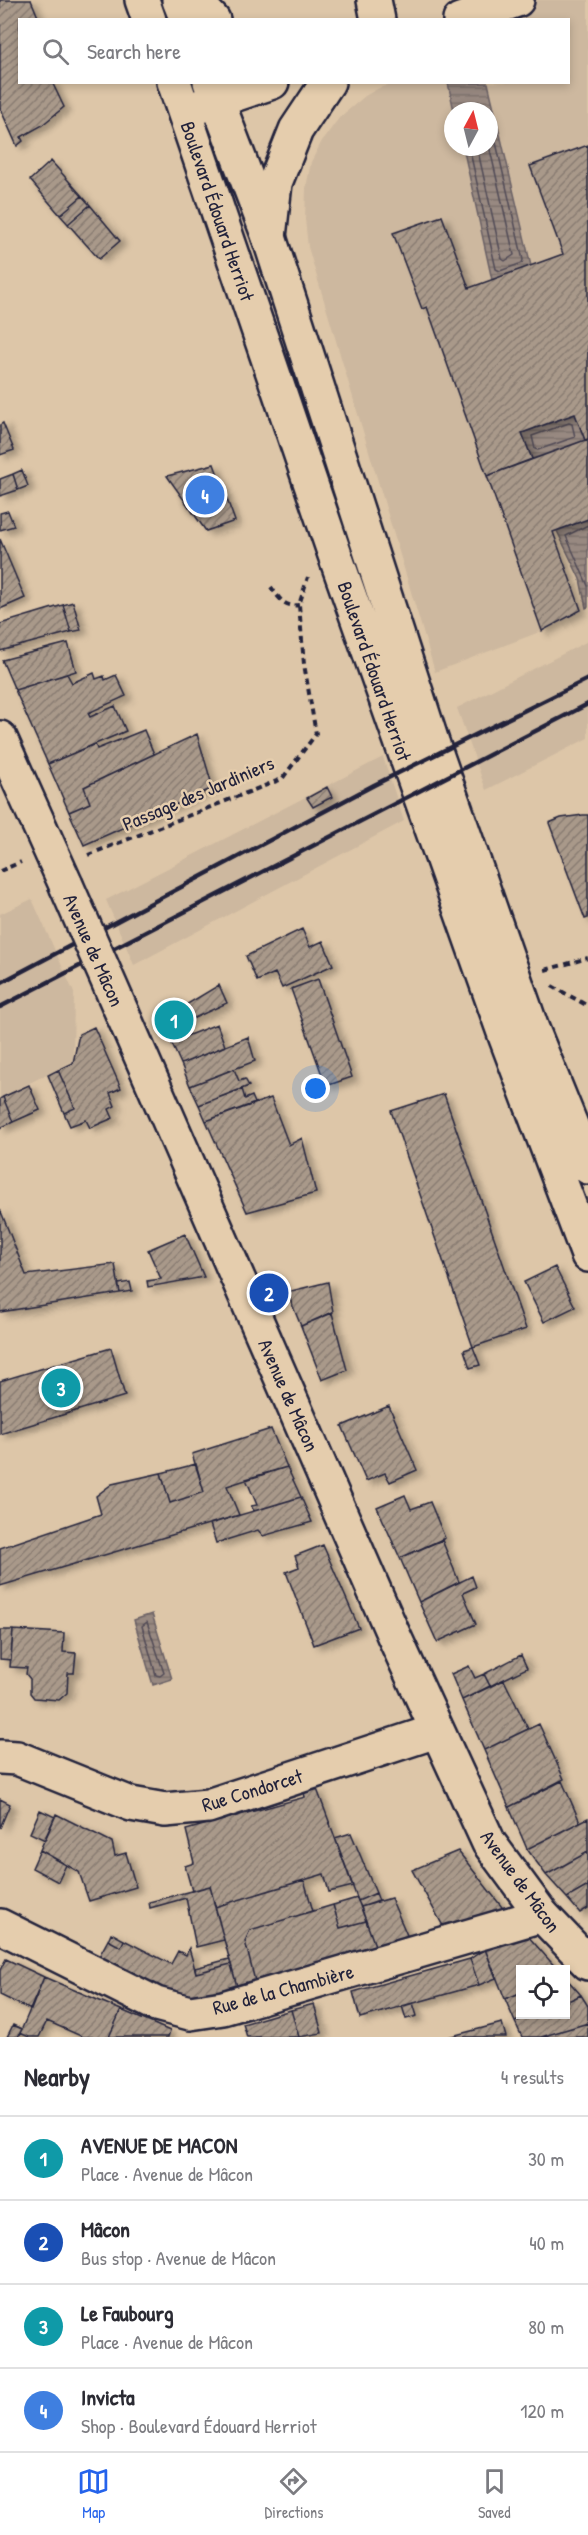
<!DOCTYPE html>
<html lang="en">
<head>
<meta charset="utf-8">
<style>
  :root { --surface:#fff; --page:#f7f7f7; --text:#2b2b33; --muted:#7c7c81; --line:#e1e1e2; --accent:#2563eb }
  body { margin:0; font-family:"Patrick Hand",sans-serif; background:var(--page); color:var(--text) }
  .controls { position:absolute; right:18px; bottom:18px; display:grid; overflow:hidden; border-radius:0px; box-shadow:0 3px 9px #0003 }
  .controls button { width:54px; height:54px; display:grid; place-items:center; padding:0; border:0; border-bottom:2px solid var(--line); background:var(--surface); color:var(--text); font:30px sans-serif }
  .compass { position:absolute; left:444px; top:102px; width:54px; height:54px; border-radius:50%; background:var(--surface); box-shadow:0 3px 9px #0003; rotate:7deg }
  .you { position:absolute; left:316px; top:1089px; width:21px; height:21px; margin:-15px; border:4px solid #fff; border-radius:50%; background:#1a73e8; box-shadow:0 0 0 9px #1a73e833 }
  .badge { display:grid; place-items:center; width:39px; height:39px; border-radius:50%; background:var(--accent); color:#fff; font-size:20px; font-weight:700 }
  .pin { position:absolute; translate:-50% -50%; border:3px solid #fff; box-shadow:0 2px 6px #0006 }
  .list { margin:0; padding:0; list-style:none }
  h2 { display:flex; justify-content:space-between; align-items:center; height:78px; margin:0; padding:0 24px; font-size:26px }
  h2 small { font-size:20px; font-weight:400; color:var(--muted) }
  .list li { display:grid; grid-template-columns:39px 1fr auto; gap:18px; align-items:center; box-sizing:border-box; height:84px; padding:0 24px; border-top:2px solid var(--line) }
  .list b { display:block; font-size:22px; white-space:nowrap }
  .list p { margin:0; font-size:20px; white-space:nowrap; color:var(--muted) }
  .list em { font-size:20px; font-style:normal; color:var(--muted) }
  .icon { flex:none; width:33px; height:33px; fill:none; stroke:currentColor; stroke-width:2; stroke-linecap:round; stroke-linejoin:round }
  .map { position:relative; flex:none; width:588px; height:2037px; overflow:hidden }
  .search { position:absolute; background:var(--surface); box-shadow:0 3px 9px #0003; left:18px; right:18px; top:18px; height:66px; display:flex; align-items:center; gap:15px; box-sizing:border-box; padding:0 21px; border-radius:0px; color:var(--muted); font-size:22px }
  .sheet { height:414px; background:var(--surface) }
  nav { display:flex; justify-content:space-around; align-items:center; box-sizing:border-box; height:84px; border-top:2px solid var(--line); background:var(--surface); font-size:16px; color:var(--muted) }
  nav a { display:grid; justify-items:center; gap:3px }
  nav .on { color:var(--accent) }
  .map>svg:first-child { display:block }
  .built { fill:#cdb89f; fill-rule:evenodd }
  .water { fill:url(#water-rules); stroke:#696065; stroke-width:1.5 }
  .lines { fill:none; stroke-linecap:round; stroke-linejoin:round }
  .shore { stroke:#514b57; stroke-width:1.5 }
  .building { fill:url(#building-hatch); stroke:#22223b; stroke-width:1.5; filter:url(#shadow) }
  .minor-casing { stroke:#22223b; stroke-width:38 }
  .major-casing { stroke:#22223b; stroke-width:38 }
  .path { stroke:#22223b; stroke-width:4; stroke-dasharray:6 4.5; stroke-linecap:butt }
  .minor { stroke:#e5cdad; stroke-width:33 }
  .major { stroke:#e5cdad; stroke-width:33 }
  .rail { stroke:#22223b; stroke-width:4.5 }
  .major-bridge-casing { stroke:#22223b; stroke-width:38; stroke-linecap:butt }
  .major-bridge { stroke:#e5cdad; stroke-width:33 }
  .labels { text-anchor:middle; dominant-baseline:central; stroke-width:5; stroke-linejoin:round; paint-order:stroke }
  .street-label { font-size:20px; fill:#22223b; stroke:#e5cdad }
</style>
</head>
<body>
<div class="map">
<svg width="588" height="2037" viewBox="0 0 588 2037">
  <defs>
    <pattern id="water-rules" width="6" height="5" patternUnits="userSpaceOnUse" patternTransform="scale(1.5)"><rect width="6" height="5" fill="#988981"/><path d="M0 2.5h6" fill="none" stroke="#7c706b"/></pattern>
    <pattern id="building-hatch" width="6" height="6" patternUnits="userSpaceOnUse" patternTransform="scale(1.5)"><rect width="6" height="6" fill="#a9998a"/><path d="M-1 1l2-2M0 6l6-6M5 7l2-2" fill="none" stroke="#897c72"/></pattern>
    <filter id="shadow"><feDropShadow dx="6" dy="4" stdDeviation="3" flood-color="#0004"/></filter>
  </defs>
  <rect width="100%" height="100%" fill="#ddc6a8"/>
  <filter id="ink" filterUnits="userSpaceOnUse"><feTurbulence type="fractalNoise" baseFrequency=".0167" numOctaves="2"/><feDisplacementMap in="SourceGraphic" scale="12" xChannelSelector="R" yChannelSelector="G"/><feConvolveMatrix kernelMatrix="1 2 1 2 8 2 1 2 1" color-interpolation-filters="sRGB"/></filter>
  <g filter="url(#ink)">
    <path class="built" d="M474,0H588V519L553,533L581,610L542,631L435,672L308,247L305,219L306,188L311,162L322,141L339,118L365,96L379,88L395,83L568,82V20L477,19ZM453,111H489V147H453Z
      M588,641V738L486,790L457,708Z
      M383,757L404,821L134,965L106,900Z
      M32,899L74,993L73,1061L0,1098V914Z"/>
    <path class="water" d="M448,83H488L531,266L492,280L463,147H489V111H454Z
      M575,414L585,440L532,459L522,433Z
      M588,519V607L586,608L580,579L557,531Z
      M152,1614L172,1679L153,1685L134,1620Z"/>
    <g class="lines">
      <path class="shore" d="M469,147L496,269L500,271L522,263L523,260L489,112
        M477,147L502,259L505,261L514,255L489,145
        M569,423L572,424L575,437L538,450L535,449L532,436Z
        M588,525L566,536L588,586
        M147,1622L164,1673L160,1676L156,1675L142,1626Z"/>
    </g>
    <path class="building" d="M0,0H31L38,17L20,20V82H52L64,107L41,126L21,137L23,141L17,146L0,108Z
      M588,145V439L585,440L575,414L549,423L522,433L532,459L487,476L427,307L422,309L393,233L442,216L469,288L563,254L530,166Z
      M51,161L82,196L60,215L30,180Z
      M82,196L90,205L68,224L60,215Z
      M90,205L120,241L99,259L68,224Z
      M3,423L14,450L0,455V425Z
      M588,439V519L553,532L581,610L542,631L487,476Z
      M214,464L235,521L206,531L167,476Z
      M22,470L28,486L18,490L13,474Z
      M13,474L18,490L0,496V479Z
      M8,511L14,526L0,530V513Z
      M0,539L25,598L0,609Z
      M73,602L81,630L71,632L63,605Z
      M63,605L71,632L0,651V624Z
      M68,643L76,671L15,690L2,660Z
      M94,673L96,679L104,676L105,680L116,675L126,696L88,713L90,717L115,706L126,731L48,764L15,690L67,674L72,683Z
      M144,730L154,754L84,787L90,803L69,812L48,764L95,744L97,749Z
      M197,734L213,788L84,845L69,812L90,803L84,787Z
      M327,787L332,797L313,807L307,798Z
      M583,815H588V918L585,919L549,823L561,818Z
      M302,929L310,947L323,941L333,965L282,988L275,973L257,981L246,956Z
      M318,979L352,1077L326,1086L291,989Z
      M219,985L227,1003L190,1020L184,1006Z
      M183,1008L188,1021L166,1031L160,1019Z
      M217,1024L225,1046L181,1064L171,1042Z
      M94,1027L121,1088L110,1093L115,1106L109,1109L113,1118L90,1128L86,1120L70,1126L64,1113L75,1108L58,1070L73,1063L79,1034Z
      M248,1037L255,1061L190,1086L181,1064Z
      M234,1069L239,1081L245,1079L249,1086L199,1105L190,1086Z
      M58,1070L75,1108L64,1113L48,1075Z
      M29,1085L40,1110L13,1122L3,1097Z
      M242,1089L245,1099L252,1096L255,1103L206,1121L199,1105Z
      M444,1094L526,1329L473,1347L391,1111Z
      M3,1097L13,1122L0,1128V1099Z
      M271,1098L289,1145L302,1138L316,1193L247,1212L206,1121Z
      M0,1209L26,1275L115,1264L120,1293L0,1312Z
      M185,1234L204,1277L148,1287L147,1281L161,1279L148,1250Z
      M555,1267L575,1307L544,1322L524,1282Z
      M130,1282L132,1291L120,1293L118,1284Z
      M328,1282L333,1312L301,1326L287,1292Z
      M332,1313L347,1370L322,1380L301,1326Z
      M473,1347L480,1365L470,1368L464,1350Z
      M111,1348L125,1396L0,1434V1381Z
      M389,1406L417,1470L390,1482L385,1473L366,1481L342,1426Z
      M271,1429L287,1467L227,1486L239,1515L0,1586V1548L101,1514L96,1496L112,1484L161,1473L170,1503L204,1492L192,1454Z
      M196,1464L204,1492L170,1503L161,1473Z
      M287,1467L301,1497L254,1511L251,1506L257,1505L246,1479Z
      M405,1495L411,1509L430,1502L445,1538L400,1558L377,1507Z
      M301,1497L312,1522L263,1536L258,1530L216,1543L210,1524Z
      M442,1540L459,1582L419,1602L400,1558Z
      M323,1545L359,1628L314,1645L286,1572L299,1567L295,1556Z
      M472,1576L476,1587L463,1593L476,1624L437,1642L419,1602Z
      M0,1630H13L11,1660L0,1659Z
      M13,1630L64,1633L63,1652L76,1653L74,1673H68L67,1693L59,1700L34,1698L30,1693V1679L26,1674L27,1668L10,1667Z
      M521,1655L527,1668L490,1686L484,1674Z
      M469,1666L475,1678L484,1674L490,1686L462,1700L451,1674Z
      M504,1680L528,1729L484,1750L462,1700Z
      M539,1724L564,1779L509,1807L484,1750Z
      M562,1781L580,1822L527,1849L509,1807Z
      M317,1789L353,1886L329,1892L324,1874L215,1907L210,1886L192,1891L185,1866L194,1863L186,1830L305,1797L304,1793Z
      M0,1799L10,1804L0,1828Z
      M40,1810L55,1817L45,1840L30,1833Z
      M56,1814L112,1842L115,1856L126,1853L136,1887L89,1901L79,1872L40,1850Z
      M588,1818V1852L546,1875L527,1849Z
      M351,1833L376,1893L358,1901L335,1838Z
      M40,1850L66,1865L58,1882L32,1868Z
      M458,1851L509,1916L447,1933L412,1870Z
      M588,1852V1886L567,1898L546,1875Z
      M304,1880L313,1911L250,1930L245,1941L256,1985L238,1990L215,1907Z
      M210,1886L224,1940L196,1947L186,1898L150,1908L149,1902Z
      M588,1886V1908L580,1913L567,1898Z
      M376,1893L379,1901L361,1907L358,1901Z
      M357,1898L366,1921L340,1928L333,1905Z
      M391,1898L410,1942L377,1951L361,1907Z
      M333,1905L340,1928L366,1921L377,1951L256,1985L245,1941L250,1930Z
      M111,1933L124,1940L121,1947L108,1940Z
      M527,1935L558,1970H520V1993L505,1999L485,1949Z
      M108,1940L121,1947L124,1940L171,1964L178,1951L186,1955L189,1948L196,1973L231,1964L238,1990L194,2003L96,1962Z
      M485,1949L496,1978L479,1985L470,1959Z
      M6,1959L44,1977L31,2010L0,1995V1970Z
      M229,1959L231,1964L196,1973L195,1968Z
      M470,1959L479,1985L360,2018L353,1992Z
      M44,1977L121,2010L109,2037H83L47,2021L39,2037H29L20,2033Z
      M566,1978L581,1995L566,2002Z
      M520,1993V2014H534L515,2022L505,1999Z
      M581,1995L588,2006V2023L541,2037H522L515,2022L534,2014H566V2002Z
      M413,2003L417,2016L406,2019L402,2006Z
      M314,2004L322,2033L299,2037L291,2010Z
      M121,2010L170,2031L168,2037H109Z
      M291,2010L299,2037H247L243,2024Z
      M502,2023L506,2037H448Z
      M588,2023V2037H541Z
      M13,2025L22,2029L18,2037H7Z"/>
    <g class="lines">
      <defs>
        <path id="minor" d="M194,0L213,20
          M374,0L378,20
          M460,20L517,0
          M189,110L272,82
          M269,237L275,183L296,130L328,82
          M0,1757L17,1758L131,1804L165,1810L208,1806L436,1731
          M0,1926L156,2004L190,2013L223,2008L542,1915"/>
        <path id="major" d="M142,0L149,20
          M179,0L187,20
          M174,82L335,555L506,1038L588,1255
          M210,82L269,237L433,745L532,1029L588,1167
          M0,738L66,885
          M123,1015L394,1636L489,1843L542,1915L588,1963"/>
      </defs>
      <use href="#minor" class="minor-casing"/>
      <use href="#major" class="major-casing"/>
      <path class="path" d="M271,587C279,598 284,608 299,605
        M88,855L282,779L316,734L304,664L299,605L308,577
        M0,871L21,862
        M545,970L588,958
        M552,986L588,1006"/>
      <use href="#minor" class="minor"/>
      <use href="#major" class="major"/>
      <path class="rail" d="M0,983L374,785L588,679
        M0,1007L588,704"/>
      <defs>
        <path id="major-bridge" d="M66,885L123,1015"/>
      </defs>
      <use href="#major-bridge" class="major-bridge-casing"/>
      <use href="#major-bridge" class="major-bridge"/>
    </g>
  </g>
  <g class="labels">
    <g class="street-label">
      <text transform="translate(218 211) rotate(71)">Boulevard Édouard Herriot</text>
      <text transform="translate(375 671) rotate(71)">Boulevard Édouard Herriot</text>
      <text transform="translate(198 793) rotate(-23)">Passage des Jardiniers</text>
      <text transform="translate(94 950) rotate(66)">Avenue de Mâcon</text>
      <text transform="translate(289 1395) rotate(66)">Avenue de Mâcon</text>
      <text transform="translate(252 1790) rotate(-17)">Rue Condorcet</text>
      <text transform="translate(521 1881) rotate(54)">Avenue de Mâcon</text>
      <text transform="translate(283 1989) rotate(-15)">Rue de la Chambière</text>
    </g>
  </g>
</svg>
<div class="controls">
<button><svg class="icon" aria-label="locate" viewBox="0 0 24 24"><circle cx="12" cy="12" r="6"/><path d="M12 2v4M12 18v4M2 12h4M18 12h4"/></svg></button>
</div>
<svg class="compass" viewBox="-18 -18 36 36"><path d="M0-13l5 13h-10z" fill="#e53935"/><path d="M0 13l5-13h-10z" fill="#7c7c81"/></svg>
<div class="you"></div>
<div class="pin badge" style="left:174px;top:1020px;background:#0f9aa8">1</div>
<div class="pin badge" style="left:269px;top:1293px;background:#1a4fb4">2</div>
<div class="pin badge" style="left:61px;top:1388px;background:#0f9aa8">3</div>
<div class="pin badge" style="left:205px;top:495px;background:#3f7fe0">4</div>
<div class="search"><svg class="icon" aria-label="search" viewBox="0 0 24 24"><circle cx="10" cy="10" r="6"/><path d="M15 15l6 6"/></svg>Search here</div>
</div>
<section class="sheet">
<h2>Nearby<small>4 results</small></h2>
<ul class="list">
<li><span class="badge" style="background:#0f9aa8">1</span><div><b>AVENUE DE MACON</b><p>Place · Avenue de Mâcon</p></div><em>30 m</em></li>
<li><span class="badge" style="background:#1a4fb4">2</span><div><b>Mâcon</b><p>Bus stop · Avenue de Mâcon</p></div><em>40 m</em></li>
<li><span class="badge" style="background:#0f9aa8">3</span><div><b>Le Faubourg</b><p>Place · Avenue de Mâcon</p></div><em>80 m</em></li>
<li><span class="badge" style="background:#3f7fe0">4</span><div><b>Invicta</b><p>Shop · Boulevard Édouard Herriot</p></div><em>120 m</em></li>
</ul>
</section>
<nav>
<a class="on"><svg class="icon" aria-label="map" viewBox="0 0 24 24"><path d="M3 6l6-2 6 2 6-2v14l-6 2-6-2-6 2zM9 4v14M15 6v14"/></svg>Map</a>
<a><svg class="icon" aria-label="directions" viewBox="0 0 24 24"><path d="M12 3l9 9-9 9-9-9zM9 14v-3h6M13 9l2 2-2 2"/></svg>Directions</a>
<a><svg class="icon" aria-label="saved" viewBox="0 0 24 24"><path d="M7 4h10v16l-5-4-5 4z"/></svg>Saved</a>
</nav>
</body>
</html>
